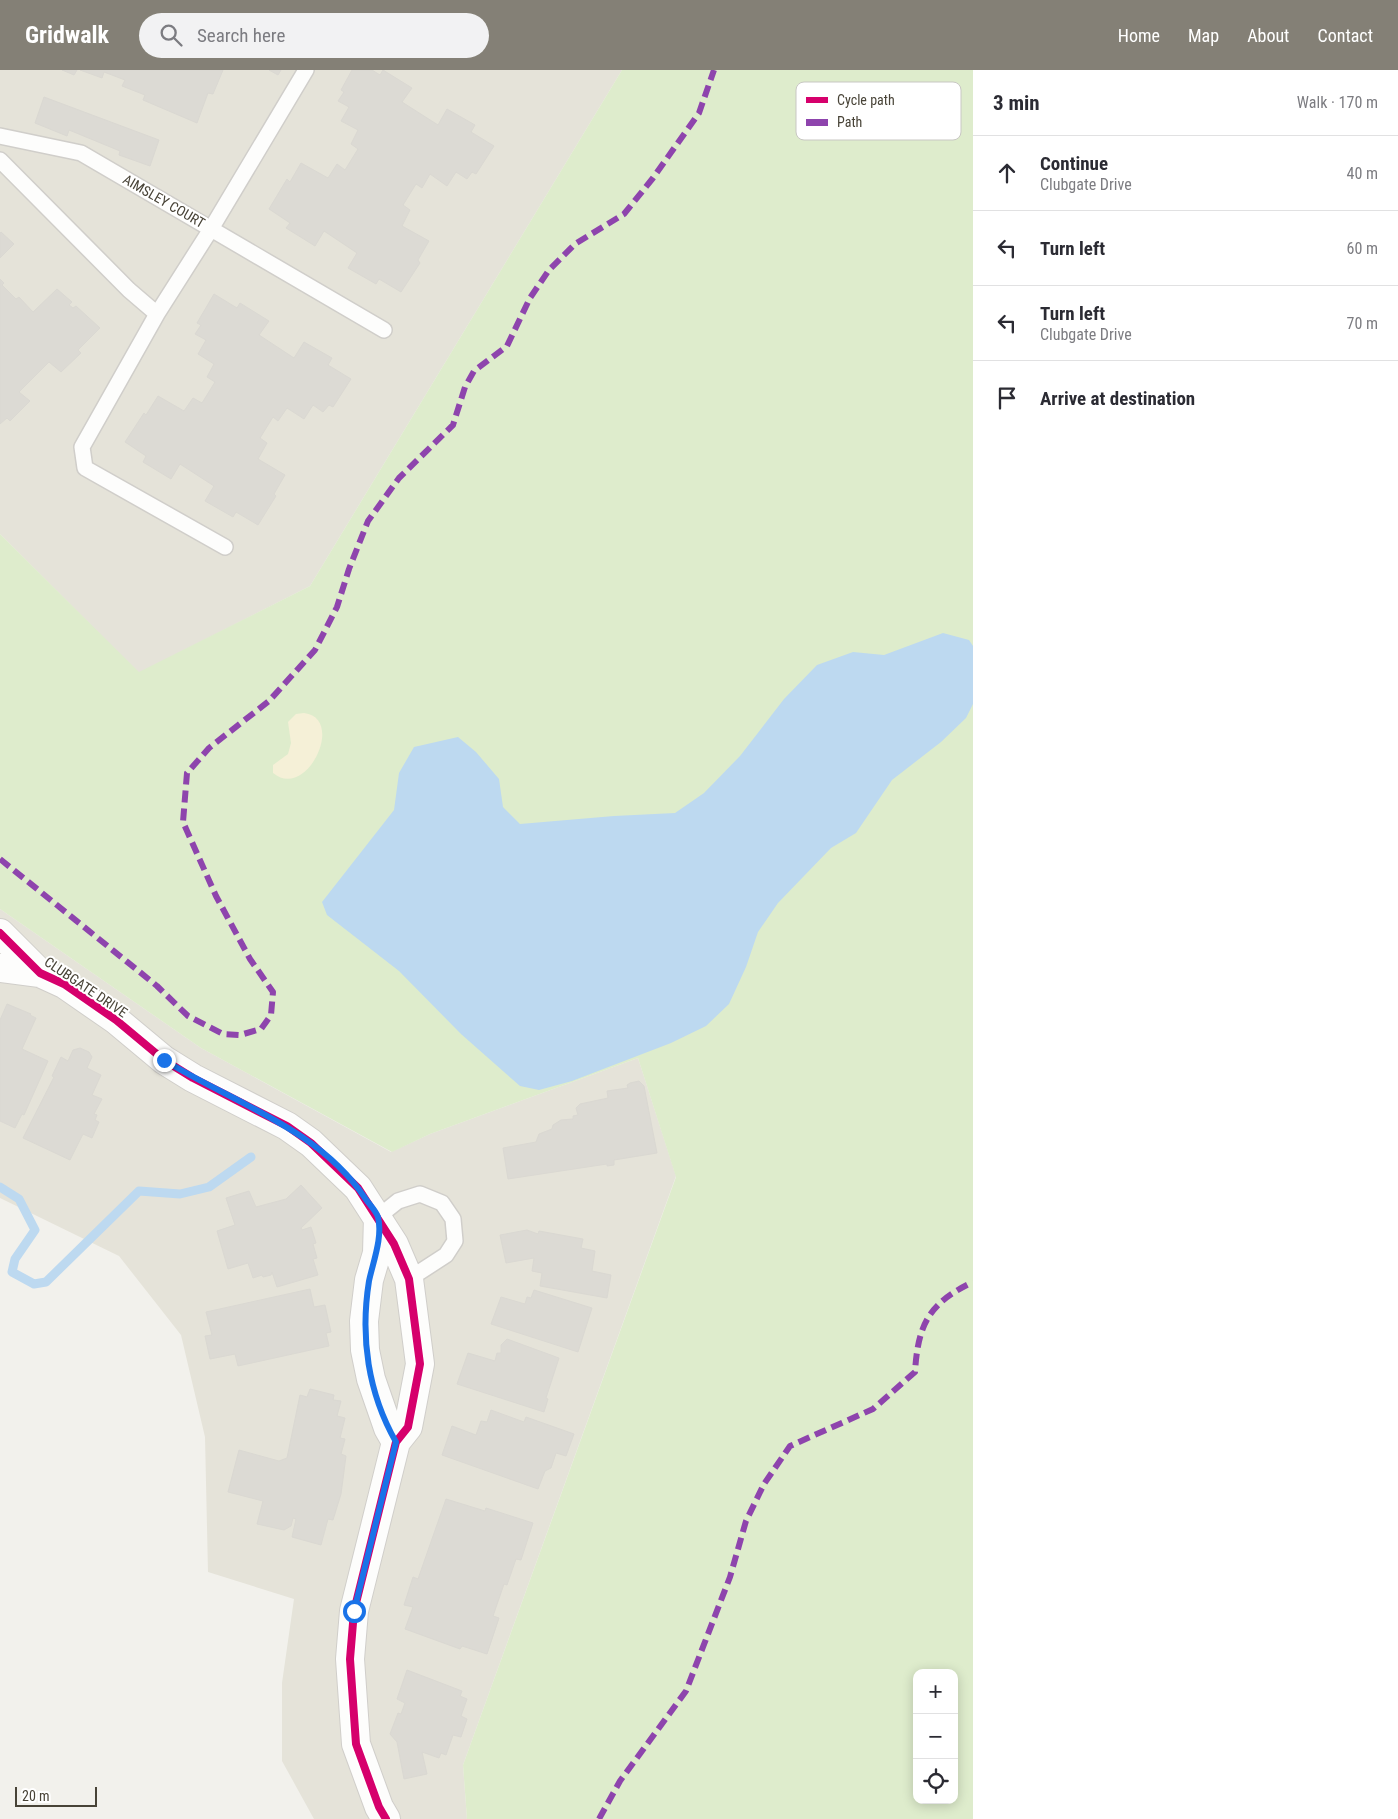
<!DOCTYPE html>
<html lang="en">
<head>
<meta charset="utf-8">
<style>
  :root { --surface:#fff; --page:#f2f2f3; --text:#2b2b33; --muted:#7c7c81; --line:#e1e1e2; --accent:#848076 }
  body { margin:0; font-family:"Roboto Condensed",sans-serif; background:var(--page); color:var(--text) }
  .controls { position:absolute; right:15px; bottom:15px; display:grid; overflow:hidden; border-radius:10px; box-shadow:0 2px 12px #0003 }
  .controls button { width:45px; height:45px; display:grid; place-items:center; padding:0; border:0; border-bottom:1px solid var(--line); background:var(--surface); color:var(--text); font:25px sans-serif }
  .scale { position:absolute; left:15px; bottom:12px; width:82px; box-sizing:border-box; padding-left:5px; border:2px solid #484337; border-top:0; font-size:14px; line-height:18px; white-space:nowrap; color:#484337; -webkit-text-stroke:4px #fff; paint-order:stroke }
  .stop { position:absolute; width:15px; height:15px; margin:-11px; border:4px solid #1a73e8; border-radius:50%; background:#fff }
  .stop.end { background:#1a73e8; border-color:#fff; box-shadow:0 1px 5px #0008 }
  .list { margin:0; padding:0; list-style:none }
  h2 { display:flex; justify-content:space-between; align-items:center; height:65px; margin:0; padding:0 20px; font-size:21px }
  h2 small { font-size:16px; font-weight:400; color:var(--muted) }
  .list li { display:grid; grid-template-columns:32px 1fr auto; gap:15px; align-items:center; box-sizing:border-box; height:75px; padding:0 20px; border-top:1px solid var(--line) }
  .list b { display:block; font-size:19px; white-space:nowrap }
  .list p { margin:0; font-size:16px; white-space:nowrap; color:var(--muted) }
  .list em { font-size:16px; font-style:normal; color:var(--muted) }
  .icon { flex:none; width:28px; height:28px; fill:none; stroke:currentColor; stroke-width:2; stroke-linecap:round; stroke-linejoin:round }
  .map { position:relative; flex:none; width:973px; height:1749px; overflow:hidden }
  header { display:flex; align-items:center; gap:30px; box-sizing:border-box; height:70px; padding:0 25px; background:var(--accent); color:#fff }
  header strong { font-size:24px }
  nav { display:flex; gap:28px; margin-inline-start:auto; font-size:18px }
  .search { width:350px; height:45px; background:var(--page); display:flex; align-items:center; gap:12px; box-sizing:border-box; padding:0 18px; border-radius:28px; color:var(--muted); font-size:19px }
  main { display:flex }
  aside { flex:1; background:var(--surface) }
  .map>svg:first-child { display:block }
  .residential { fill:#e5e3d9 }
  .green { fill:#deeccc; fill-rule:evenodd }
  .sand { fill:#f5f0d7 }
  .water { fill:#bdd9f0 }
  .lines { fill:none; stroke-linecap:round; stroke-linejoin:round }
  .stream { stroke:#bdd9f0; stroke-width:9 }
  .building { fill:#dcdad4; stroke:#dad8d2 }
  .lane-casing { stroke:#d0ceca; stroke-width:18 }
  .street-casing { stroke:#d0ceca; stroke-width:30 }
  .lane { stroke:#fdfdfc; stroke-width:15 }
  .street { stroke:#fdfdfc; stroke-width:28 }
  .quiet { stroke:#8e44ad; stroke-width:6; stroke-dasharray:12 6; stroke-linecap:butt }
  .cycleway-casing { stroke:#fff; stroke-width:11 }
  .cycleway { stroke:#d6006c; stroke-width:8 }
  .route { stroke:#1a73e8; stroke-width:6 }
  .labels { text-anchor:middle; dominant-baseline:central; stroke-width:4; stroke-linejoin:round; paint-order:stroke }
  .street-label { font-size:14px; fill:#484337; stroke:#fff }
  .key { fill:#fff; stroke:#c8c7c3; stroke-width:1 }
  .key-label { font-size:14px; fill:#484337 }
</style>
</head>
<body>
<header>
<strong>Gridwalk</strong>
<div class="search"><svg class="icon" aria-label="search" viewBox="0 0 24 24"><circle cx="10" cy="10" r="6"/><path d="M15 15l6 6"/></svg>Search here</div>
<nav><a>Home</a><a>Map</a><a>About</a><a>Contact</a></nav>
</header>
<main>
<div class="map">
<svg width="973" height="1749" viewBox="0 0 973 1749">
  <rect width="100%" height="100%" fill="#f2f1ec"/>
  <path class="residential" d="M0,0H622L310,516L139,603L0,464Z
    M0,839L201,978L391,1082L430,1064L638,988L676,1106L463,1695L467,1749H314L282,1691V1613L294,1529L208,1502L205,1367L181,1265L119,1186L0,1128Z"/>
  <path class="green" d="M622,0H973V1749H467L463,1695L676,1107L638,988L430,1064L392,1082L201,978L0,839V464L139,602L310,516ZM917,1603H954V1730H917Z"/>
  <path class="sand" d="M304,643C346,648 307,731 273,703V695L288,684L291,673L288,652L296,644Z"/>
  <path class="water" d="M943,563L969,570L973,576V634L966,648L941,672L892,710L856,763L831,778L778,833L758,862L746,897L729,934L706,956L671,973L572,1011L539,1020L520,1016L461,964L399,901L327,845L322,832L394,740L399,703L414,677L458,667L476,682L499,709L503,737L520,754L614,746L675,743L704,723L740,686L784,629L817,595L853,582L884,585Z"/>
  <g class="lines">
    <path class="stream" d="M0,1117L19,1129L35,1160L15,1189L12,1202L34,1214L46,1212L139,1121L180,1124L209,1117L251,1087"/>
  </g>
  <path class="building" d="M62,0H77L74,5Z
    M80,0H223L213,24L208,23L197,53L143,30L145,25L122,16L125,10L104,2L102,8Z
    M269,0H281L278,5Z
    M352,0H372L380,5L383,0L412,18L402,32L438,55L447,39L475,55L471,62L494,76L476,104L472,102L467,109L456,102L447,116L430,104L422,118L416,114L403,135L410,140L402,156L429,171L418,190L420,193L401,222L379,209L376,214L348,198L357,183L324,161L315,176L286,158L290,153L269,139L287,109L290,112L301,93L328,108L337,94L345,100L358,79L351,74L358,60L341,51L349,37L338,31L344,22L341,20Z
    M44,27L159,70L150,96L119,85L120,81L69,60L67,66L35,53Z
    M1,162L14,174L0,188V163Z
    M0,209L4,213L2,215L16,229L19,227L33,242L57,219L72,232L69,235L73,238L76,236L100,258L78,280L81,283L61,302L49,292L19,322L30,331L10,351L7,348L0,354Z
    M214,224L237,238L240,233L269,251L259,265L294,288L304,272L332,288L328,295L351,309L333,337L329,335L323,342L313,335L304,349L287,338L278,351L273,347L260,368L267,373L258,389L285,405L274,424L276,426L258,455L236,442L233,447L205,431L214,416L180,394L171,409L143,392L146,386L125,372L144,343L146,345L158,326L184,341L193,328L202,333L215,312L207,307L214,294L198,284L206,270L195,264L201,255L197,253Z
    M7,934L31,944L30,945L36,948L22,979L48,991L24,1045L22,1044L15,1058L0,1051V950Z
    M80,978L89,982L92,987L87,998L101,1005L92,1025L102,1029L94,1044L97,1045L95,1050L99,1052L92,1068L83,1064L70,1090L23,1068L54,1007L52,1006L61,987L68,991L73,980Z
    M639,1011L644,1016L657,1083L614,1090V1095L607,1096V1094L508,1109L503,1078L536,1072L539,1064L552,1059L553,1055L561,1050L573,1049V1046L578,1045L576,1038L580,1034L608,1028L607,1021L628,1018L627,1015L630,1013Z
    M301,1115L322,1138L301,1158L302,1160L311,1157L316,1173L313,1174L317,1188L313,1189L318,1205L277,1217L272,1202L271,1205L263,1207L262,1205L253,1208L248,1193L228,1199L217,1161L235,1155L226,1128L249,1121L256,1137L286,1129Z
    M527,1160L538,1164L539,1161L583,1169L581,1178L595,1181L592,1201L611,1205L607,1228L540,1216L542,1203L532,1201L534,1188L506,1193L500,1165Z
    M310,1219L314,1237L325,1235L331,1262L326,1263L329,1276L238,1296L235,1284L210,1289L205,1266L212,1265L206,1242Z
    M534,1220L592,1238L578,1282L491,1254L501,1227L525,1234L527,1227L531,1228Z
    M507,1269L559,1288L546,1328L548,1329L544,1342L457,1314L468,1283L495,1291L497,1283H501V1275Z
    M310,1319L334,1325L333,1330L341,1331L337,1346L345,1348L340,1368L345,1369L341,1384L346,1386L341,1424L333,1450L328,1449L321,1475L292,1467L296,1449L293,1448L291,1456L284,1460L257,1454L263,1431L228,1422L239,1380L279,1391L287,1388L300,1325L307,1327Z
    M491,1340L524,1352L526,1347L574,1364L566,1386L556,1383L551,1398L545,1401L538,1419L442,1385L452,1356L476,1365L481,1351L487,1352Z
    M446,1429L485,1441L486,1438L533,1453L521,1490L516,1489L507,1515L504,1514L493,1546L499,1548L487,1584L462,1576L460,1579L405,1559L413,1537L404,1535L413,1507L418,1509Z
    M407,1600L462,1621L460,1626L467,1629L461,1646L467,1649L461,1667L453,1665L446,1685L441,1683L439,1688L422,1682L427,1704L404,1709L397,1672L390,1664L398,1643L401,1644L405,1633L397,1629Z"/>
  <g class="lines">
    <defs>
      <path id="lane" d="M0,66L81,83L384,260
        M0,90L129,220L157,244
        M225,477L85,398L82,377L157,244L211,159L306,0
        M378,1147L398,1131L420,1124L442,1133L453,1149L455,1171L446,1185L409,1209"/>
      <path id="street" d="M0,863L40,903L64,914L116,950L164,990L193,1008L287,1056L311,1073L358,1118L394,1174L409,1209L420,1294L408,1357L396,1372L354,1541L350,1589L356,1674L379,1737L386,1749
        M0,898L40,903
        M378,1147L377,1183L369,1210L364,1251L365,1280L371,1309L388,1358L396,1372"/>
    </defs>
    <use href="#lane" class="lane-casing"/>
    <use href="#street" class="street-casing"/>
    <use href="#lane" class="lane"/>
    <use href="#street" class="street"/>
    <path class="quiet" d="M0,789L157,916L188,946L223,964L240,965L261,959L271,945L273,922L250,889L216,826L183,752L187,703L209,678L269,631L315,580L337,537L349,499L368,451L399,408L453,355L465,317L474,301L507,276L530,228L549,200L575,174L624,144L653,108L699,43L714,0
      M599,1749L620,1711L686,1621L730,1507L746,1451L764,1414L790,1376L873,1339L915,1302C918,1254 929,1233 973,1212"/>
    <defs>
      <path id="cycleway" d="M0,863L40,903L64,914L116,950L164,990L193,1008L287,1056L311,1073L358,1118L394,1174L409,1209L420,1294L408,1357L396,1372L354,1541L350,1589L356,1674L379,1737L386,1749"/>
    </defs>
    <use href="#cycleway" class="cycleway-casing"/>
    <use href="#cycleway" class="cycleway"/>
  </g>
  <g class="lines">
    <path class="route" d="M164,990C233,1033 318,1058 365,1128C369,1134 376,1141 378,1147C383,1167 373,1192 369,1211C360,1267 368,1323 396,1372L354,1541"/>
  </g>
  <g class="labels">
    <g class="street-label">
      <text transform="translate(164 131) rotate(30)">AIMSLEY COURT</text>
      <text transform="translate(86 917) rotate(34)">CLUBGATE DRIVE</text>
    </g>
  </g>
  <rect x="796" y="12" width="165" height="58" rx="8" class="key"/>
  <rect x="806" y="27" width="22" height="6" fill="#d6006c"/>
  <rect x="806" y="49" width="22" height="7" fill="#8e44ad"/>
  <g class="key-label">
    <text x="837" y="35">Cycle path</text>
    <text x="837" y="57">Path</text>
  </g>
</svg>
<div class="controls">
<button>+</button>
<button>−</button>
<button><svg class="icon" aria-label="locate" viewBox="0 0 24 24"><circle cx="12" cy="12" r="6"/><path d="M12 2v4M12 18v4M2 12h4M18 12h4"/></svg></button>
</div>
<div class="scale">20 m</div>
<div class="stop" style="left:354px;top:1541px"></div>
<div class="stop end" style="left:164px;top:990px"></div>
</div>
<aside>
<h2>3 min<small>Walk · 170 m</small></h2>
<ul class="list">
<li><svg class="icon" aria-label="ahead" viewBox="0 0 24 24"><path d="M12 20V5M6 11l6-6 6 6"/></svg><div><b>Continue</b><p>Clubgate Drive</p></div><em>40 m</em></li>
<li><svg class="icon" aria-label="left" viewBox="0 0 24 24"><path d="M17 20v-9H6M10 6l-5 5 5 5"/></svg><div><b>Turn left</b></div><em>60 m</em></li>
<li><svg class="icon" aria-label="left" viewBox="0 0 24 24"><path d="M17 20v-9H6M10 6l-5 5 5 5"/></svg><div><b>Turn left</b><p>Clubgate Drive</p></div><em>70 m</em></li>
<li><svg class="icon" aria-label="arrive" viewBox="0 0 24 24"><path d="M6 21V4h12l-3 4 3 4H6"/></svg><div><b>Arrive at destination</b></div></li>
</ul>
</aside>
</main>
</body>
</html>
